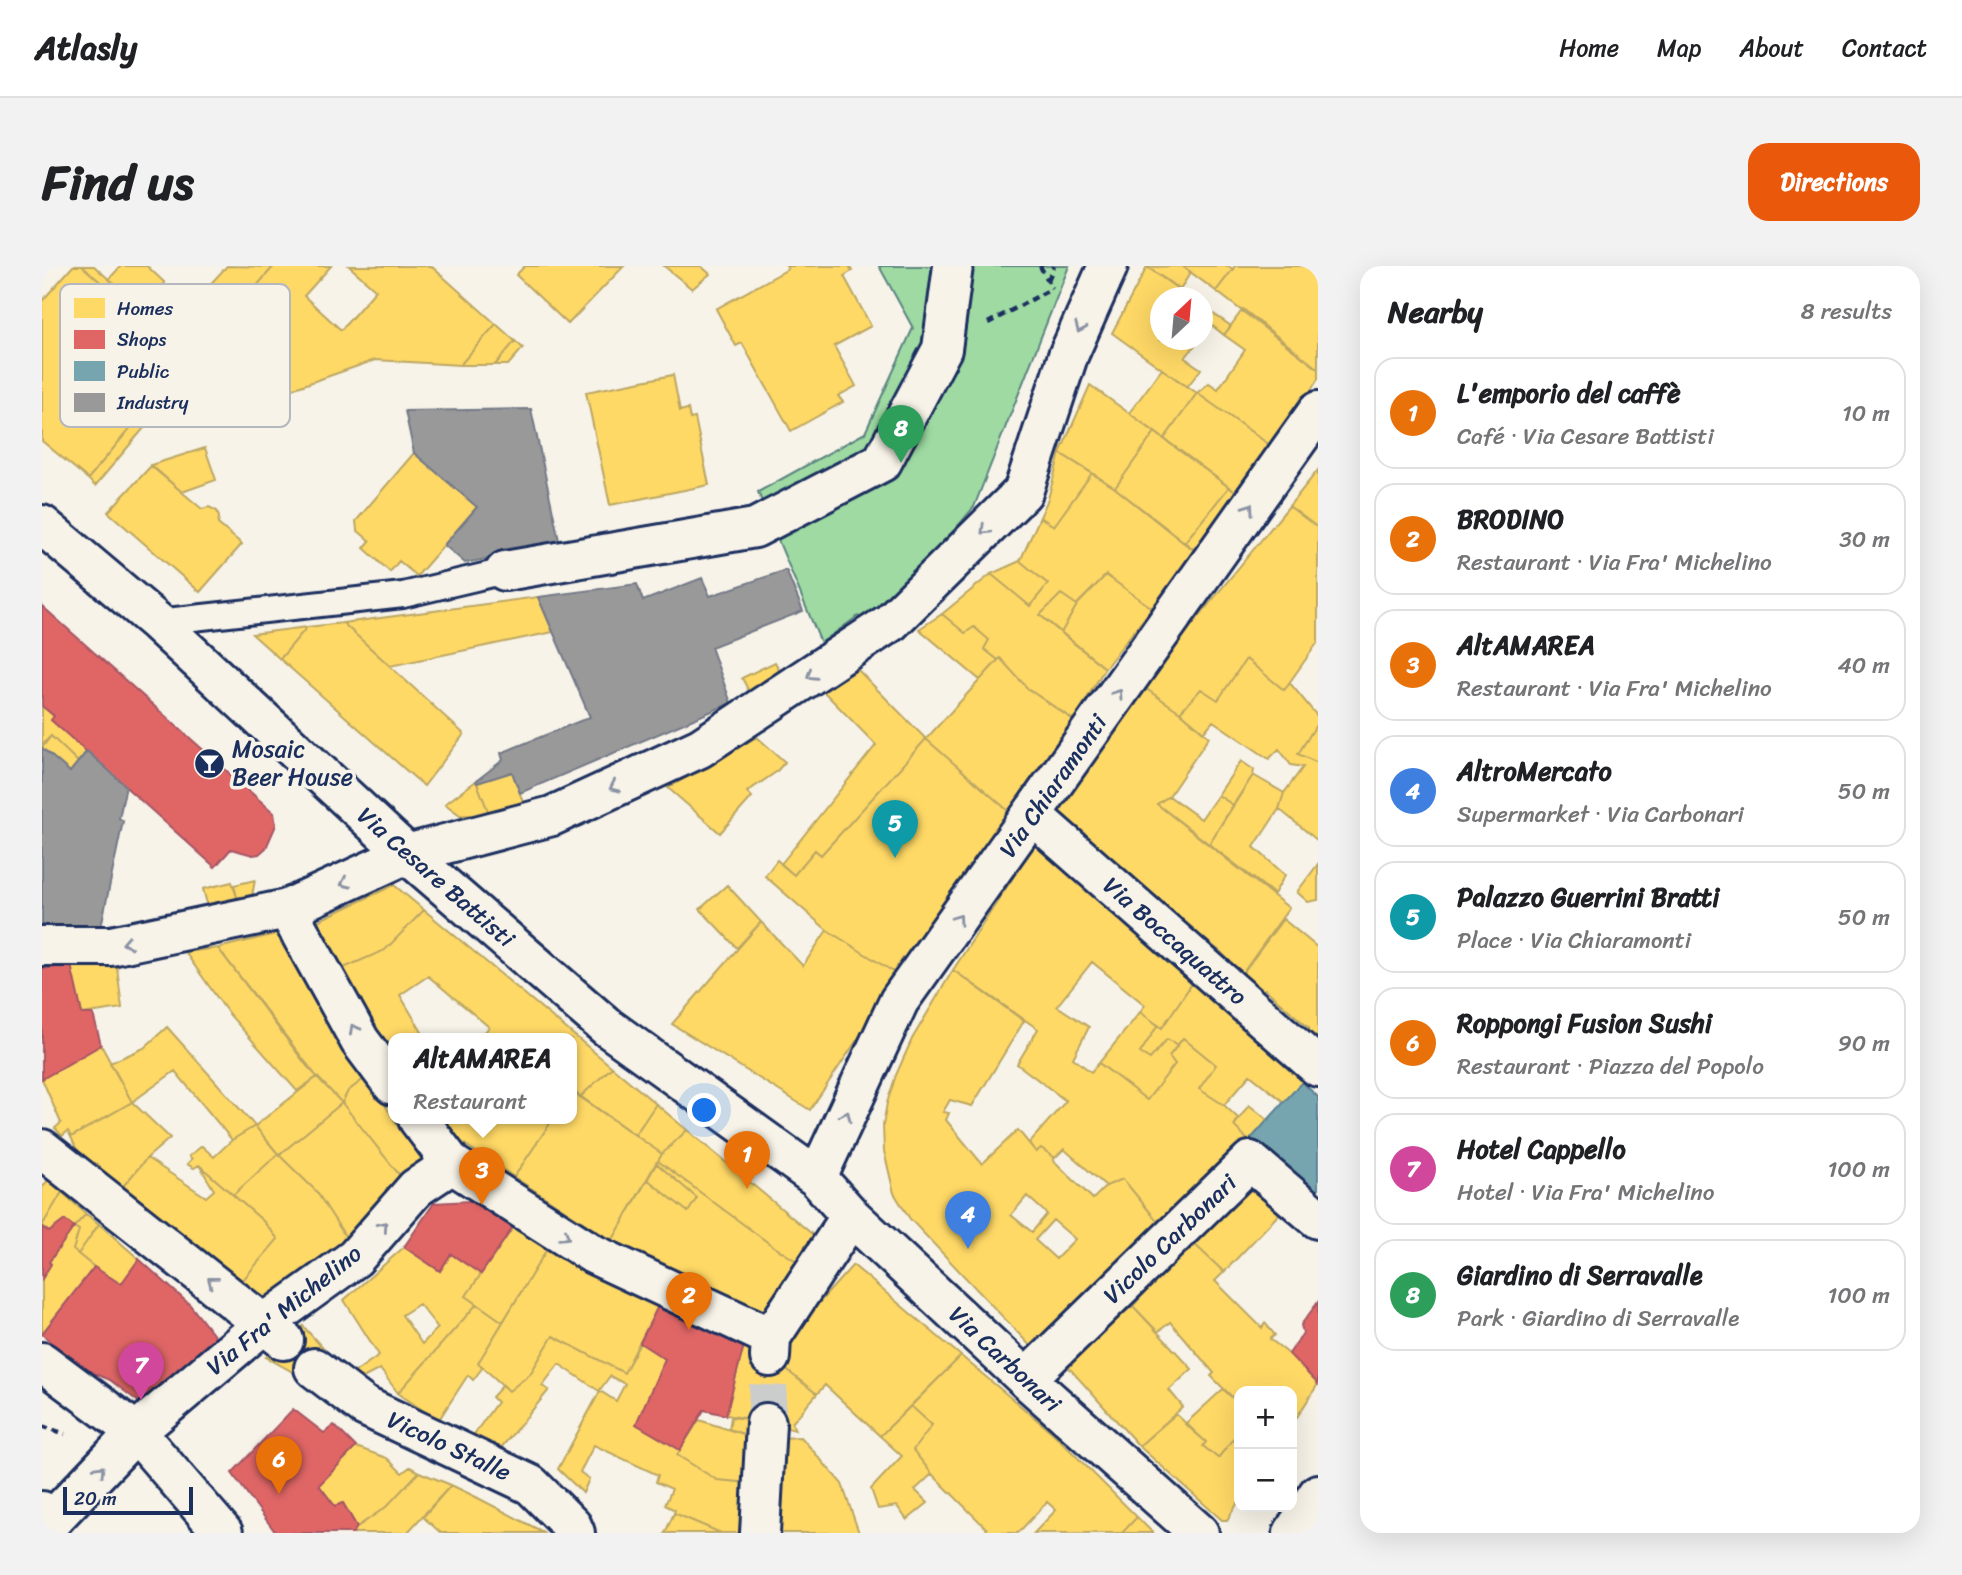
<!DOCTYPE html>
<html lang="en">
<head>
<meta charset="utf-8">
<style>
  :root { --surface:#fff; --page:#f2f2f2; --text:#202124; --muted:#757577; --line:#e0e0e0; --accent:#ea580c }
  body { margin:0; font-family:Sriracha,sans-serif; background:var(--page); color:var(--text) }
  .controls { position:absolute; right:21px; bottom:21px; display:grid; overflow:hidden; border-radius:14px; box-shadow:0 7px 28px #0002 }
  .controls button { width:63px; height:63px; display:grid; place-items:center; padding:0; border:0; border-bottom:2px solid var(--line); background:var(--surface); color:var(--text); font:35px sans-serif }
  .compass { position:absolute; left:1108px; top:21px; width:63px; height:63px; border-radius:50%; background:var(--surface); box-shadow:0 7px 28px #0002; rotate:26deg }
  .scale { position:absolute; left:21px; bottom:18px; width:130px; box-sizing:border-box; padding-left:7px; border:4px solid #1b2f5e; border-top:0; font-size:19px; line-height:24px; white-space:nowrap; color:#1b2f5e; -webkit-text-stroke:5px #f7f3e8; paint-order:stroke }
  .you { position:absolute; left:663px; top:845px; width:24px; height:24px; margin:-18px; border:5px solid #fff; border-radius:50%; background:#1a73e8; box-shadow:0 0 0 10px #1a73e833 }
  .badge { display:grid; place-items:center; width:46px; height:46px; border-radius:50%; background:var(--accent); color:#fff; font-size:23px; font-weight:700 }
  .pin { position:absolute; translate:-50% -58px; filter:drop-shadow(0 2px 4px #0008) }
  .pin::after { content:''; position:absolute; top:37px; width:24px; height:21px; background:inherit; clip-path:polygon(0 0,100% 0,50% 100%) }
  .popup { position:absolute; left:346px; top:767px; width:189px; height:91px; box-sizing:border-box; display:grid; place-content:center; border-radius:14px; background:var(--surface); filter:drop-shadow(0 2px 5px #0005); font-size:23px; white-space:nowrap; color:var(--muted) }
  .popup b { font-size:26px; color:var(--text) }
  .popup::after { content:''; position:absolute; left:50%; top:100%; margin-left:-14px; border:14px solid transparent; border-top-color:var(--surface) }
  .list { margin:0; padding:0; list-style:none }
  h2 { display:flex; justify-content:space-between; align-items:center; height:91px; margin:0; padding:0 28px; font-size:30px }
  h2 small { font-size:23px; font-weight:400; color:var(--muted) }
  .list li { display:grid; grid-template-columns:46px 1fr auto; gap:21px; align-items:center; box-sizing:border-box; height:112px; margin:0 14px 14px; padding:0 14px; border:2px solid var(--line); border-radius:21px }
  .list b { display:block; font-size:26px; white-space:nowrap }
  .list p { margin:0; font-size:23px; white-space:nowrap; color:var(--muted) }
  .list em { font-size:23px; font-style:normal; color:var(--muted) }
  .map { position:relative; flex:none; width:1276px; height:1267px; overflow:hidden; border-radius:21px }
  header { display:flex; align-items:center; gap:42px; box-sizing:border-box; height:98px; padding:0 35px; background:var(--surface); border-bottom:2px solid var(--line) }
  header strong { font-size:33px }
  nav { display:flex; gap:38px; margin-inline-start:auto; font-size:24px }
  .intro { display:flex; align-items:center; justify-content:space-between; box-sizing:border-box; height:168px; padding:0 42px }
  h1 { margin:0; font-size:49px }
  .button { padding:18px 32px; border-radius:21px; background:var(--accent); color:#fff; font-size:24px; font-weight:700 }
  main { display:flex; gap:42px; padding:0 42px }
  aside { flex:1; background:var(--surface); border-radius:21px; box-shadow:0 7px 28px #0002 }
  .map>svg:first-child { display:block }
  .green { fill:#9edaa2; stroke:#5c8480; stroke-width:2 }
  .homes { fill:#ffd966; stroke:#bba664; stroke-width:2; fill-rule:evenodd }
  .shops { fill:#e06666; stroke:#a55664; stroke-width:2 }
  .public { fill:#76a5af; stroke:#5b8297; stroke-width:2 }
  .industry { fill:#999; stroke:#737987; stroke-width:2 }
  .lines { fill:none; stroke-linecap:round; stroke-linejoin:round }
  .street-tunnel { stroke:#cbcccc; stroke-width:38; stroke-dasharray:38 19; stroke-linecap:butt }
  .lane-casing { stroke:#1b2f5e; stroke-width:30 }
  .street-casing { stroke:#1b2f5e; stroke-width:44 }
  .secondary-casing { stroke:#1b2f5e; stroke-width:44 }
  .path { stroke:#1b2f5e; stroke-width:4.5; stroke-dasharray:7 5; stroke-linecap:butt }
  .lane { stroke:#f7f3e8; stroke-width:24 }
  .street { stroke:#f7f3e8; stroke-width:38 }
  .secondary { stroke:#f7f3e8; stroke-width:38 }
  .oneway { stroke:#8991a3 }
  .labels { text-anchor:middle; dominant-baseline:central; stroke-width:7; stroke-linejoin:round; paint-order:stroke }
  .poi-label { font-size:24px; fill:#1b2f5e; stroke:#f7f3e8; text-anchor:start }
  .street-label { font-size:24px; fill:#1b2f5e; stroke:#f7f3e8 }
  .key { fill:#f7f3e8; stroke:#b5b8bf; stroke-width:2 }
  .key-label { font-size:19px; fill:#1b2f5e }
</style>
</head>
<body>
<header>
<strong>Atlasly</strong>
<nav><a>Home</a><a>Map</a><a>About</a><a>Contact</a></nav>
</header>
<div class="intro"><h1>Find us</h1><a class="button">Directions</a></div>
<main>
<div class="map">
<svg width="1276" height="1267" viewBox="0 0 1276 1267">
  <rect width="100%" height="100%" fill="#f7f3e8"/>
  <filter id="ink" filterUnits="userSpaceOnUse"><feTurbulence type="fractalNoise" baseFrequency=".0143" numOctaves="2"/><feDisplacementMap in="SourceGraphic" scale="14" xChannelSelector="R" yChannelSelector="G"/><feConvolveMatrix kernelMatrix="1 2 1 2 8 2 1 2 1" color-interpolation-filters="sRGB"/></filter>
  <g filter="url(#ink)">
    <path class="green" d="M837,0H1027L932,241L844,345L824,359L816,350L779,377L716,226L823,167L871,62Z"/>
    <path class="homes" d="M31,0H40L95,48L55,93L56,123L94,155L46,213L0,175V35Z
      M40,0H52L118,59L93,89L74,72L95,48Z
      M79,0H105L123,17L100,42L67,13Z
      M185,0L231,1L176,65L148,40Z
      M232,0H289L262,30L299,64L334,24L307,0H389L454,58L418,99L333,94L244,125L176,65Z
      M483,0H582L526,58L474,9Z
      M622,0H659L668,8L650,23Z
      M744,0H807L810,5L802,10L829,60L792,80L814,120L796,130L801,136L749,165L700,77L694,80L674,43L746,3Z
      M1140,0H1186L1191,3L1174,25Z
      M1140,0L1149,6L1138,23L1105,1Z
      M1193,0H1276V103L1174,25Z
      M1105,1L1149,32H1118V74H1157L1143,92L1159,103L1145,121L1070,67Z
      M1160,40L1189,60L1182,69L1168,58L1160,68Z
      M1201,43L1276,103V113L1232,182L1155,127L1167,117L1176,123L1203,84L1182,69Z
      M454,58L473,75L453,99H418Z
      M118,59L129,67L122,75L139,91L141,97L139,104L129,112L117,109L93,89Z
      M473,75L481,82L466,99H453Z
      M1120,103L1155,127L1122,173L1087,147Z
      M631,109L638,145L646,143L648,153L653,152L667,219L568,239L544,126Z
      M1048,119L1113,166L1073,222L1018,187Z
      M1155,127L1232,182L1200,231L1122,173Z
      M94,155L102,162L53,220L46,213Z
      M1113,166L1187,221L1142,277L1073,222Z
      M163,182L174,214L140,226L109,199Z
      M372,187L435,241L375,310L357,295L348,306L322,282L328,275L315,264L314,255Z
      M1018,187L1050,207L1012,260L998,251L1006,233Z
      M109,200L160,243L167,241L175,245L177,251L176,258L200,278L158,326L66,246Z
      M1276,204V262L1247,240Z
      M1050,207L1073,222L1155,286L1110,342L1064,309L1035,339L1019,328L998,349L1063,402L1032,454L986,423L958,392L956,394L942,383L947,374L932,361L923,367L900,348L949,308L988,340L1006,318L978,295L998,251L1012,260Z
      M1187,221L1200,231L1155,286L1142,277Z
      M1247,240L1276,262V376L1242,424L1204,393L1176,434L1159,423L1138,446L1100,420Z
      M978,295L1006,318L988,340L949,308Z
      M1064,309L1110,342L1063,402L1019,367L1036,337Z
      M1019,328L1035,339L1019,367L998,349Z
      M496,331L511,366L348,400L301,357Z
      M900,348L923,367L932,361L947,374L942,383L956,394L938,414L877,363Z
      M301,357L422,468L382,520L238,393L265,361Z
      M265,361L238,393L210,368Z
      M958,392L986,423L1037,458L972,550L884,473Z
      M1204,393L1242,424L1248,417L1276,451V456L1256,488L1276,497V575L1237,543L1242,527L1261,501L1249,499L1237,483L1227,493L1171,455L1162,466L1138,446L1159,423L1176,434Z
      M733,396L745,420L713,437L700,412Z
      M816,404L884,473L779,589L773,584L752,609L739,598L834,479L781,425Z
      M1100,420L1138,446L1167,471L1127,530L1115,538L1247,642L1200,708L1179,686L1006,553Z
      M0,440L12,450L9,454L45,485L36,496L9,470L0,479Z
      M1276,456V497L1256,488Z
      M9,470L36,496L28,506L0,482Z
      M715,471L743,496L734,506L705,526L710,531L678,567L626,522Z
      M884,473L972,550L858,710L785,664L723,610L735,594L752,609L773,584L779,589Z
      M1199,495L1212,504L1211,509L1191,539L1176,529Z
      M470,506L481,536L448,550L435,517Z
      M1211,509L1242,527L1237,543L1212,581L1243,609L1232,628L1167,578Z
      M434,515L448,550L418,549L403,538Z
      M1176,529L1191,539L1167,578L1115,538L1127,530L1159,553Z
      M994,576L1153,713L1120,762L1098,746L1103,739L1050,696L1015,740L1047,761L1031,792L1049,806L1057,797L1105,834L1133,798L1127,790L1141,772L1174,799L1157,823L1182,839L1196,852L1192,860L1207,875L1121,962L1081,913L1064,920L1022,883L1013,892L999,882L994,886L987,877L1024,835L975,798L996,763L911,704Z
      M1276,598V634L1266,636L1255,626Z
      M213,614L209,635L197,639L192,619Z
      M190,616L199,644L169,653L161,623Z
      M352,619L382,644L343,684L297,704L265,660Z
      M685,619L719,656L695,682L658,643Z
      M382,644L570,801L538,831L531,825L529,827V773H441L439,771L447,761L386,710L358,729L384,773H351V794L297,704L343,684Z
      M1241,653L1276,682V775L1268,767L1267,762L1223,723L1217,726L1200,708Z
      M719,656L761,700L785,664L858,710L768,844L630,758Z
      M238,667L326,810L306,825L300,837L265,800L176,682Z
      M176,682L275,811L255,825L186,747L143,686Z
      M74,693L80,742L40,748L29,699Z
      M911,704L982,755L930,840L908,834L901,846L907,847L904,854L940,898L976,864L994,886L999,882L1013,892L1011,894L1051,933L1064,920L1081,913L1121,962L995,1087L868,953L852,927L842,885L841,859L845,837L854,809L870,773ZM985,930L1005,948L990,966L969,949ZM1011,954L1033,973L1014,993L993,974Z
      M1153,713L1271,806L1242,836L1208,809L1182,839L1157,823L1174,799L1141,772L1136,779L1125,773L1108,793L1098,787L1116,759L1120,762Z
      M1098,746L1116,759L1098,787L1108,793L1125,773L1136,779L1127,790L1133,798L1105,834L1057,797Z
      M125,761L213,860L190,874L133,805L90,836L68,797L102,782Z
      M59,779L90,836L29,871L26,865L20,870L13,862L19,857L0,813Z
      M570,801L614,838L593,869L538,831Z
      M326,810L357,862L387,883L363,916L300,837L306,825Z
      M275,811L300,837L237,889L213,860Z
      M531,825L620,888L570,975L472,911L511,853H529Z
      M90,836L128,872L105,892L77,925L34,882L29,871Z
      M300,837L363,916L307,976L274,925L237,889Z
      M614,838L645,864L620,888L593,869Z
      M1207,839L1226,854L1207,875L1192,860Z
      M385,853H511L472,911Z
      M213,860L236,888L191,929L157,899L152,902L145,898L150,893L147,890L160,880L172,891L190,874Z
      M645,864L776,973L762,1000L728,978L616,895L620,888Z
      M236,888L274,925L307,976L227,1037L200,1015L236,973L221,955L191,929Z
      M105,892L164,931L172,924L157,899L221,955L236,973L200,1015L137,978L77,925Z
      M616,895L728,978L762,1000L733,1049L609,996L570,975L605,913L646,946L655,932L614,897Z
      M614,897L655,932L646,946L605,913Z
      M6,914L20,926L0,960V922Z
      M1216,920L1241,944L1182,1006L1149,975L1194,925Z
      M20,926L44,948L32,961L23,954L7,966L0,960Z
      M44,948L57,958L36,988L31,984L37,964L32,961Z
      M476,954L508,978L461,1056L424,1030Z
      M57,958L97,993L79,1018L52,1001L36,988Z
      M32,961L37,964L31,984L52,1001L0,1067V1013L9,998L7,996Z
      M1149,975L1182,1006L1173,1015L1220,1062L1223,1057L1233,1069L1228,1073L1247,1088L1276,1118L1250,1159V1125H1197V1138L1169,1110L1172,1107L1128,1056L1116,1066L1091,1040Z
      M508,978L617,1038L582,1107L511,1070L488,1108L467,1125L436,1097Z
      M362,981L398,1005L409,988L439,1008L424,1030L435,1038L356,1127L338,1103L317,1114L310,1108L337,1089L302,1034ZM377,1038L396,1062L380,1078L360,1049Z
      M811,999L919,1090L838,1170L783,1119L775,1128L728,1091Z
      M435,1038L461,1056L436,1097L441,1101L431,1114L426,1109L396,1155L356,1127Z
      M1091,1040L1150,1103L1127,1124L1141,1141L1097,1180L1020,1094Z
      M261,1060L288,1090L258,1110L224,1091Z
      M511,1070L582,1107L598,1077L623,1093L594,1158L638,1184L635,1189L675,1214L708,1217L707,1267H679L632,1247L633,1244L623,1239L630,1223L614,1216L616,1209L552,1179L538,1206L547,1213L541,1227L516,1203L558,1125L574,1135L583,1118L568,1110L557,1125L517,1098L500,1120L507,1124L458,1183L428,1174L455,1136L450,1131L461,1119L467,1125L488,1108Z
      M702,1079L728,1091L775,1128L750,1157L753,1164L720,1155L684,1149Z
      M919,1090L1012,1168L1095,1251L1080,1267H992L1014,1244L1005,1236L976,1267H942L945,1263L890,1208L871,1184L890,1159L869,1140Z
      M1181,1123L1197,1138V1165L1176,1192L1161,1180L1164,1176L1143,1158Z
      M869,1140L890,1159L871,1184L890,1208L873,1224L886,1237L865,1254L855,1240L836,1243L829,1223L860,1190L838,1170Z
      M1134,1148L1164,1176L1161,1180L1176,1192L1197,1165V1235L1185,1254H1180L1097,1180Z
      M689,1151L720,1155L713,1172L687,1163Z
      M657,1154L713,1172L708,1217L675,1214L635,1189Z
      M759,1171L800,1218L817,1267H730L739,1172Z
      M314,1181L345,1192L360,1207L368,1201L377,1206L344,1241L315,1261L301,1237L293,1240L277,1219Z
      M377,1206L409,1219L365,1267H311L315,1261L344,1241Z
      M409,1219L434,1231L503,1267H399L381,1251Z
      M632,1247L679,1267H623Z
      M1095,1251L1111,1267H1080Z"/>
    <path class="shops" d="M0,340L232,547L234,559L224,582L217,588L211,589L189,583L173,601L9,454L12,450L0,440Z
      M29,699L40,748H51L59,779L0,813V703Z
      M447,934L476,954L439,1008L409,988L398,1005L362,981L392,937Z
      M23,954L32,961L7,996L9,998L0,1013V961L7,966Z
      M97,993L148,1039L177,1076L106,1143L68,1114L34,1100L0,1068L52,1001L79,1018Z
      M1276,1036V1118L1247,1088L1261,1067L1259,1059Z
      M617,1038L702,1079L684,1149L662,1144L638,1184L594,1158L623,1093L598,1077Z
      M251,1143L282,1167L292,1159L314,1181L277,1219L293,1240L301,1237L315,1261L311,1267H234L190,1207Z"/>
    <path class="public" d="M1260,816L1276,831V936L1207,875Z"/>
    <path class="industry" d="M489,143L518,279L423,297L402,279L435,241L372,187L363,145Z
      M744,304L761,345L669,381L689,437L478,527L470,506L435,517L434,515L461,494L459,487L548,451L496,331L595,318L601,335L660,312L668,330Z
      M0,482L28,506L45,485L84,520L77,552L81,555L59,661L0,671Z"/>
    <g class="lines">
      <path class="street-tunnel" d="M724,1157L728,1091"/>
      <defs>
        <path id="lane" d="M115,356L361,329L463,305"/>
        <path id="street" d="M0,259L115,356L365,588L565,761L775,912L809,950L984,1113L1157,1267
          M463,305L713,262L840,196L900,83L911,0
          M990,549L1276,801
          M245,643L318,775L351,819
          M0,680H69L245,643L365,588L510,550L658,482L849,356L981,226L1026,90L1066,0
          M376,853L410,898
          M0,883L242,1074
          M775,912L857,735L1276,145
          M728,1091L729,1071L809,950
          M0,1096L94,1166L181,1267
          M272,1102L322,1140L489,1219L530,1260L533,1267
          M984,1113L1208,895L1276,953
          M11,1253L94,1166L223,1057L313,992L374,922L410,898L551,988L729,1071
          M718,1267L724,1157
          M1251,1267L1276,1228"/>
        <path id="secondary" d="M0,1245L11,1253"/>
      </defs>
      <use href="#lane" class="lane-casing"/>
      <use href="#street" class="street-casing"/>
      <use href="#secondary" class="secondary-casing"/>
      <path class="path" d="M998,0L1010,22
        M1006,14L1012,0
        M946,57L1009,23
        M0,1160L23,1168"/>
      <use href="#lane" class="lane"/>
      <use href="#street" class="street"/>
      <use href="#secondary" class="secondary"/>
    </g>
    <defs><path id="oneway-chevron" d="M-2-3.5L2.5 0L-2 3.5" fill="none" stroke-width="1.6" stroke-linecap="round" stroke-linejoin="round" transform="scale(1.75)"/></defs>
    <g class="oneway">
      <use href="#oneway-chevron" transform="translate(1038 62) rotate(113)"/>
      <use href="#oneway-chevron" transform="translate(1207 242) rotate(-55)"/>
      <use href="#oneway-chevron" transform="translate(943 264) rotate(136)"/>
      <use href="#oneway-chevron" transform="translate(769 409) rotate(147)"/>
      <use href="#oneway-chevron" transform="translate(1076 428) rotate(-55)"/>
      <use href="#oneway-chevron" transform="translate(572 521) rotate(155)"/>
      <use href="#oneway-chevron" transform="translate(303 617) rotate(155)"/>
      <use href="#oneway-chevron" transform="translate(916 653) rotate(-54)"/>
      <use href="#oneway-chevron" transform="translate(85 677) rotate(168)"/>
      <use href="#oneway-chevron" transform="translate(312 763) rotate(-119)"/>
      <use href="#oneway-chevron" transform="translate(804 850) rotate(-65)"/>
      <use href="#oneway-chevron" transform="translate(341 960) rotate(-49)"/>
      <use href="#oneway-chevron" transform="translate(523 970) rotate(32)"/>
      <use href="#oneway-chevron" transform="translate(170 1015) rotate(-142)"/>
      <use href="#oneway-chevron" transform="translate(58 1204) rotate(-46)"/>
    </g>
  </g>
  <defs>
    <symbol id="bar-disc" viewBox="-11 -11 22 22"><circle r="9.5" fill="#1b2f5e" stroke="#f7f3e8"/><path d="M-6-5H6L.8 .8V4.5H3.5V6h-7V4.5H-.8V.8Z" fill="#fff"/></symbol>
  </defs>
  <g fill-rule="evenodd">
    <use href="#bar-disc" x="150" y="480" width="35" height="35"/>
  </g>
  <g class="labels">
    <g class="poi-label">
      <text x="190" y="483">Mosaic<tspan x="190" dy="28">Beer House</tspan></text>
    </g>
    <g class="street-label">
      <text transform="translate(1011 520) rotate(-55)">Via Chiaramonti</text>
      <text transform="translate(394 611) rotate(41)">Via Cesare Battisti</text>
      <text transform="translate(1133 675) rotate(41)">Via Boccaquattro</text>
      <text transform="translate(1128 973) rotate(-44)">Vicolo Carbonari</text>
      <text transform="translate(242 1044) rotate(-39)">Via Fra' Michelino</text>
      <text transform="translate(963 1093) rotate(43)">Via Carbonari</text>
      <text transform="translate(407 1180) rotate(25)">Vicolo Stalle</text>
    </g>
  </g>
  <rect x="18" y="18" width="230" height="143" rx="10" class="key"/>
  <rect x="32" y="32" width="31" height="20" fill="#ffd966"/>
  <rect x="32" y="64" width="31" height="19" fill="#e06666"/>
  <rect x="32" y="95" width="31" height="20" fill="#76a5af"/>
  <rect x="32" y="127" width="31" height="19" fill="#999"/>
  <g class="key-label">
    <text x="75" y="49">Homes</text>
    <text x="75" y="80">Shops</text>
    <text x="75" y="112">Public</text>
    <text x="75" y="143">Industry</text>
  </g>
</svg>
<div class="controls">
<button>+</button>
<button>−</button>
</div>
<svg class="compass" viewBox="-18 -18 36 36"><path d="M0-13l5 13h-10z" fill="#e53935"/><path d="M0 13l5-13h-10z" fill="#757577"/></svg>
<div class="scale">20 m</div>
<div class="you"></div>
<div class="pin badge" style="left:705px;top:923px;background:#e8710a">1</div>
<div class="pin badge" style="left:647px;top:1064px;background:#e8710a">2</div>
<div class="pin badge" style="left:440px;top:939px;background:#e8710a">3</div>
<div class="popup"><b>AltAMAREA</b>Restaurant</div>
<div class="pin badge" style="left:926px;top:983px;background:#3f7fe0">4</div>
<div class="pin badge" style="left:853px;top:592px;background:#0f9aa8">5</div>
<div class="pin badge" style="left:237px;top:1228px;background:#e8710a">6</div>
<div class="pin badge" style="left:99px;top:1134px;background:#d1479c">7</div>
<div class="pin badge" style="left:859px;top:197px;background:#2e9e5b">8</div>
</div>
<aside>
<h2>Nearby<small>8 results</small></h2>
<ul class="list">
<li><span class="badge" style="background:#e8710a">1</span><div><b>L'emporio del caffè</b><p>Café · Via Cesare Battisti</p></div><em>10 m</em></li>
<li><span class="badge" style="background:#e8710a">2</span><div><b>BRODINO</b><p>Restaurant · Via Fra' Michelino</p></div><em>30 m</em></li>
<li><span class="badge" style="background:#e8710a">3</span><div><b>AltAMAREA</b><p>Restaurant · Via Fra' Michelino</p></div><em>40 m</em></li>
<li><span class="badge" style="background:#3f7fe0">4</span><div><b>AltroMercato</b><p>Supermarket · Via Carbonari</p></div><em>50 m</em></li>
<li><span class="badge" style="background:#0f9aa8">5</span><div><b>Palazzo Guerrini Bratti</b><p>Place · Via Chiaramonti</p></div><em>50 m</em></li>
<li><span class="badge" style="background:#e8710a">6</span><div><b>Roppongi Fusion Sushi</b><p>Restaurant · Piazza del Popolo</p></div><em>90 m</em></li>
<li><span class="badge" style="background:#d1479c">7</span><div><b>Hotel Cappello</b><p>Hotel · Via Fra' Michelino</p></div><em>100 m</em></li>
<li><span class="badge" style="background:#2e9e5b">8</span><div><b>Giardino di Serravalle</b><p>Park · Giardino di Serravalle</p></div><em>100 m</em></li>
</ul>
</aside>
</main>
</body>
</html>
